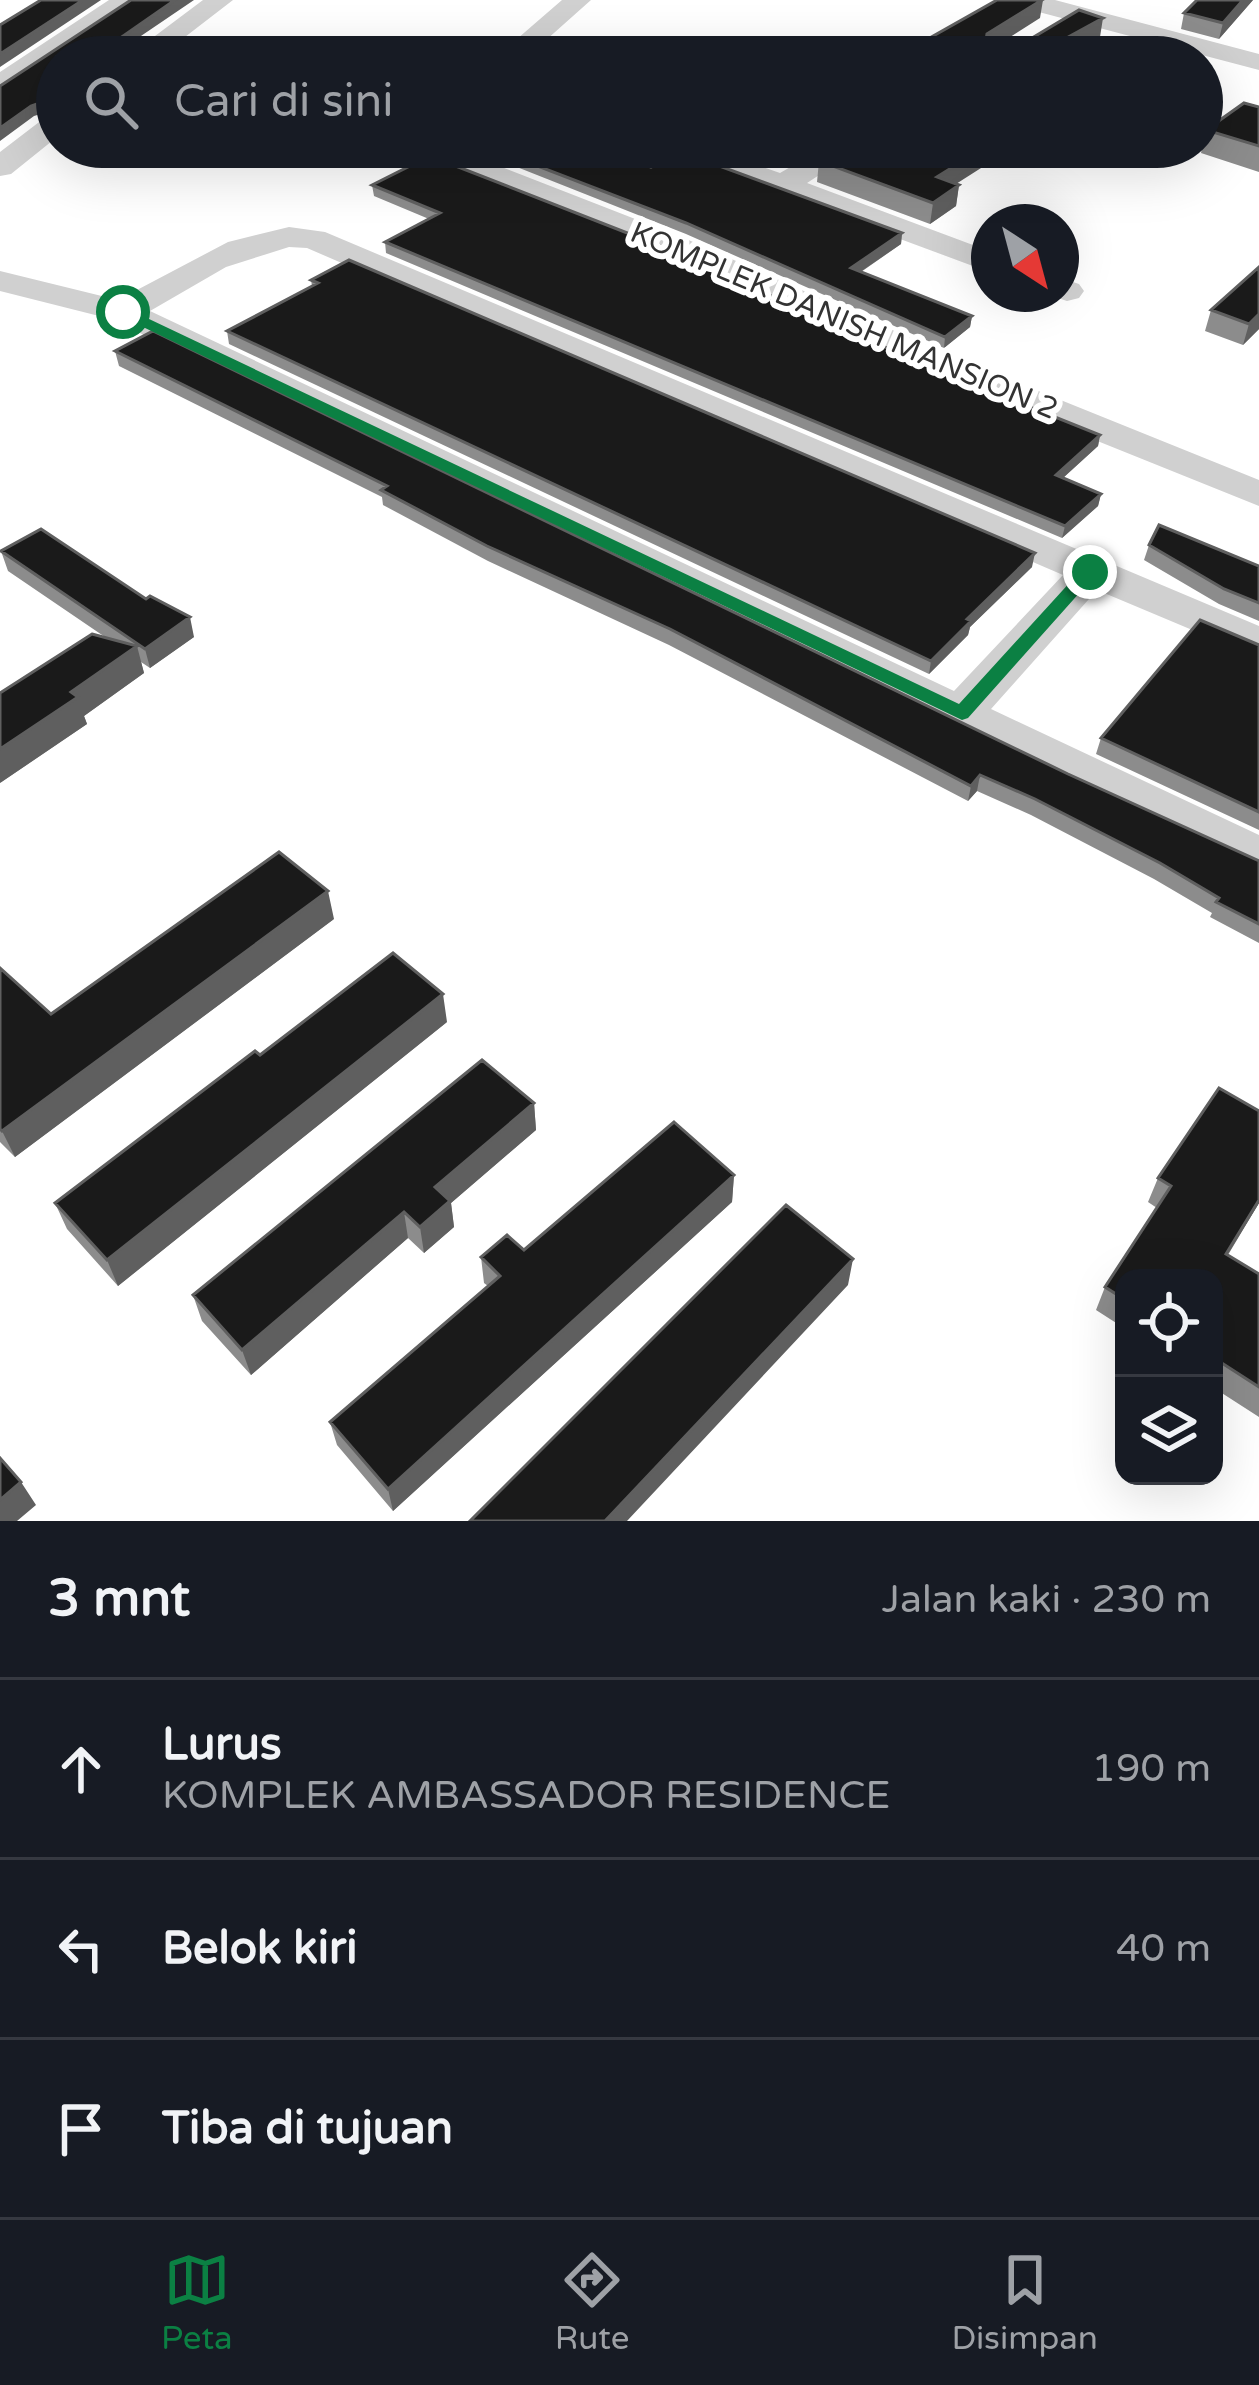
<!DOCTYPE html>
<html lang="id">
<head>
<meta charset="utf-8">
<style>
  :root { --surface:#171b24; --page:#20242c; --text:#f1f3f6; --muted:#9ea1a6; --line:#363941; --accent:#0b8043 }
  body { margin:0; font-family:"Varela Round",sans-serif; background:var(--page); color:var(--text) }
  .controls { position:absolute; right:36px; bottom:36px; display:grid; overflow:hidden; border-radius:24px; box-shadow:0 12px 48px #0002 }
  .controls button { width:108px; height:108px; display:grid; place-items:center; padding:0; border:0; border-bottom:3px solid var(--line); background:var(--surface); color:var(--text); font:60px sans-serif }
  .compass { position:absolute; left:971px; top:204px; width:108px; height:108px; border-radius:50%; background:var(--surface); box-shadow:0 12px 48px #0002; rotate:144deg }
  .stop { position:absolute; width:36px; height:36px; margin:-27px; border:9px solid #0b8043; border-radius:50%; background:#fff }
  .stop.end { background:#0b8043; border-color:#fff; box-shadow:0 3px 12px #0008 }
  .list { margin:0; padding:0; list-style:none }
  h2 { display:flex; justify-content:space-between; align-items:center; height:156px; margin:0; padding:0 48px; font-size:51px }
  h2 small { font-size:39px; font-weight:400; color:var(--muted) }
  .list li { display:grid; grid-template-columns:78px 1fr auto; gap:36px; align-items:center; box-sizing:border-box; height:180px; padding:0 48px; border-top:3px solid var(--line) }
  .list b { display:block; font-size:45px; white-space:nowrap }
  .list p { margin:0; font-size:39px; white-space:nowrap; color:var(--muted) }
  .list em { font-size:39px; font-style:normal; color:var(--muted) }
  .icon { flex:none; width:66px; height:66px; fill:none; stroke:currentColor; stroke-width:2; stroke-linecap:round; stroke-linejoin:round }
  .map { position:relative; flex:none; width:1259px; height:1521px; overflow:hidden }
  .search { position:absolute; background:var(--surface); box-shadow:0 12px 48px #0002; left:36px; right:36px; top:36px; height:132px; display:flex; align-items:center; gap:30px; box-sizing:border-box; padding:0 42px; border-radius:66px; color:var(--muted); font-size:45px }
  .sheet { height:696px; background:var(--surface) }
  nav { display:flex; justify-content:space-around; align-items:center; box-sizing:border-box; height:168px; border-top:3px solid var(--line); background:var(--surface); font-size:33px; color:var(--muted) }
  nav a { display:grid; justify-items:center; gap:6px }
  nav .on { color:var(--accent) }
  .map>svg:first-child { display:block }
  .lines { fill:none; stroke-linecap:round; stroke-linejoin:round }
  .minor { fill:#d0d0d0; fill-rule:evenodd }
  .wall { fill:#8c8c8c }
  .shaded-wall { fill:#5f5f5f }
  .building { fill:#1a1a1a; stroke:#5f5f5f; stroke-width:3 }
  .route { fill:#0b8043 }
  .labels { text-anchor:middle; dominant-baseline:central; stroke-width:12; stroke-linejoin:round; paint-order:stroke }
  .far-street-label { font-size:30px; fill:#333; stroke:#fff }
</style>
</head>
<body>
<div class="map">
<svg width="1259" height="1521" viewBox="0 0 1259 1521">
  <rect width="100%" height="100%" fill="#fff"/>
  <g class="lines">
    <path class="minor" d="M109,0H140L0,94V72Z
      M203,0H233L159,57H127Z
      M562,0H591L527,57H496Z
      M1012,0H1055L1259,54V70L1016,6Z
      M57,113V137L11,174L0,176V152L47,116Z
      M420,147H450L684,238L949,355L1259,480V506L923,371L660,252L422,158Z
      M705,147L780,173L825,147H862L807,183L989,251V272L693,162L689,156L693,150Z
      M289,227L325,232L1259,626V658L1097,590L991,709L1259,835V876L111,319L0,291V271L118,300L228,242ZM289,247L307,248L1063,575L954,691L150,311L226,267Z
      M1061,278L1079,284L1084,291L1079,298L1067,301L1049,295L1061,294Z"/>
  </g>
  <path class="wall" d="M1197,0H1253L1219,39L1181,29L1184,13Z
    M1259,107V172L1201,153L1206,130Z
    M466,147H571L587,153L651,167L692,156L902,233L901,244L861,272L972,316L970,327L944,348L686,234Z
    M719,147H816L780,168Z
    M819,161L956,184L959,185L956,206L930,224L817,182Z
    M372,185L923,364L1100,435L1098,446L1063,478L1101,494L1098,506L1062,538L386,253L385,242L429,219L374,196Z
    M1259,267V329L1243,345L1205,331L1211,310Z
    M311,280L1032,567L970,627L968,635L929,674L229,344L227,331L312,286Z
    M115,351L1068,774L1259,861V943L1210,917L1212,913L1154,879L1031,815L977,791L968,801L669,645L488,561L383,505L382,497L119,366Z
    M1149,545L1259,566V621L1219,604L1144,560Z
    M1,551L194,637L150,668L141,662L144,673L84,716L87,724L0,783L105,637L8,571Z
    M1259,645V830L1096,754L1101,738Z
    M334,919L15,1157L0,1142V968L51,1014Z
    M447,1022L118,1286L67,1229L55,1203L260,1055Z
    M534,1103L536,1130L451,1203L454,1227L424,1253L408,1238L251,1375L202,1321L193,1295Z
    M1259,1111V1203L1228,1255L1259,1274V1417L1214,1388V1278H1124V1328L1096,1310L1105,1287L1157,1208L1148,1202L1158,1178Z
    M734,1175L732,1202L393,1511L337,1445L330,1422L488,1286L484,1283L481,1257L524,1250Z"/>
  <path class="shaded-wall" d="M83,0H101L0,67V54Z
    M175,0H194L110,57H93Z
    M1042,0H1043L1040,18L985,53L987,34Z
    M1243,0H1253L1219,39L1223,23Z
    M1103,18L1100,37L1063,57H1038L1039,53Z
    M57,97V109L34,116L0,141V128L31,106Z
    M781,147H816L780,168Z
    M985,147H1014L934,198L937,177Z
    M959,185L956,206L930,224L933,203Z
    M902,233L901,244L850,279L851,268Z
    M1259,314V329L1243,345L1249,324Z
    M972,316L970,327L944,348L945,337Z
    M1100,435L1098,446L1053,487L1056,475Z
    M1101,494L1098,506L1062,538L1065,526Z
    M1035,553L1032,567L970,627L968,635L929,674L931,661L967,619Z
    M190,617L194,637L150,668L145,649Z
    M137,646L144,673L84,716L87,724L0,783V749L71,692Z
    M980,775L977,791L968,801L971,786Z
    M328,891L334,919L15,1157L2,1131Z
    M443,994L447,1022L118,1286L107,1260Z
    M534,1103L536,1130L451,1203L454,1227L424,1253L420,1227L435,1187Z
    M734,1175L732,1202L393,1511L388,1489Z
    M1259,1200V1203L1214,1277L1226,1254Z
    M404,1212L408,1238L251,1375L242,1350Z
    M853,1259L848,1285L627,1521H605Z
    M21,1482L36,1505L17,1521H0V1500Z"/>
  <path class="building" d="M41,0H83L0,54V25Z
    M131,0H175L93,57H57V97L31,106L0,128V86Z
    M997,0H1042L987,34L986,40L1027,41L1079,10L1103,18L1039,53L1053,57H896Z
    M1197,0H1243L1223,23L1184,13Z
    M774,45L810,57H752Z
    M1244,103L1259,107V146L1206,130Z
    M488,147H571L587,153L598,147L651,167L686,149L692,156L902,233L851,268L972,316L945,337L686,223Z
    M841,147H985L937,177L959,185L933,203L819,161Z
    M430,156L658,245L923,364L1100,435L1056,475L1101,494L1065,526L385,242L440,213L372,185Z
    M349,260L1035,553L967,619L971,621L931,661L227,331L318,283L311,280Z
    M1259,267V314L1249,324L1211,310Z
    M153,331L1068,774L1259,861V924L1216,902L1219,898L1160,863L1035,799L980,775L971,786L670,629L487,546L381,490L387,486L115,351Z
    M1159,525L1259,566V603L1224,589L1149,545Z
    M41,529L146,599L150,596L190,617L145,649L1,551Z
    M1200,620L1259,645V812L1101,738Z
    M92,634L137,646L71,692L78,697L0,749V693Z
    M279,852L328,891L2,1131L0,1129V968L51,1014Z
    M393,953L443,994L107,1260L55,1203L255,1051L260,1055Z
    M482,1060L534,1103L435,1187L450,1201L420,1227L404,1212L242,1350L193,1295Z
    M1219,1088L1259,1111V1200L1226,1254L1259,1274V1387L1214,1358V1278H1124V1299L1105,1287L1171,1186L1158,1178Z
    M674,1122L734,1175L388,1489L330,1422L500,1276L481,1257L507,1235L524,1250Z
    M786,1205L853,1259L605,1521H470Z
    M0,1458L21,1482L0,1500Z"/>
  <path class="route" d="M118,309H128L959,704L1083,568L1098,572L968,718L962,720L118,315Z"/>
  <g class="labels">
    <g class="far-street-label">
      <text transform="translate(844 321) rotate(23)">KOMPLEK DANISH MANSION 2</text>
    </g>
  </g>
</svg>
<div class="controls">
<button><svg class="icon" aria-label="locate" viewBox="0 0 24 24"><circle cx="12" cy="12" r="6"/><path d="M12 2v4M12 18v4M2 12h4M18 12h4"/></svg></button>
<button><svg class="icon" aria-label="layers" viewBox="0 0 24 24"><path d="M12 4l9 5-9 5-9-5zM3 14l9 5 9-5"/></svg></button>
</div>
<svg class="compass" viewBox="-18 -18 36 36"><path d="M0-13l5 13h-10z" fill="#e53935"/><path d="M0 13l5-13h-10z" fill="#9ea1a6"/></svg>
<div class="stop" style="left:123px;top:312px"></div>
<div class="stop end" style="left:1090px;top:572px"></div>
<div class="search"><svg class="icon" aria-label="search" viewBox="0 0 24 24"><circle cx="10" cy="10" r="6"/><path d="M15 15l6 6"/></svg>Cari di sini</div>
</div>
<section class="sheet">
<h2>3 mnt<small>Jalan kaki · 230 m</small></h2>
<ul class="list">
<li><svg class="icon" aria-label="ahead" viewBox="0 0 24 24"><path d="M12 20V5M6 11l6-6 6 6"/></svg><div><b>Lurus</b><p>KOMPLEK AMBASSADOR RESIDENCE</p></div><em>190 m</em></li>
<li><svg class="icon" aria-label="left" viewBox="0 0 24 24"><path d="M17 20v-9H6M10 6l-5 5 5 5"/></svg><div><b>Belok kiri</b></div><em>40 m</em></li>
<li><svg class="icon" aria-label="arrive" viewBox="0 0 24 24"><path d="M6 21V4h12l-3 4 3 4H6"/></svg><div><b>Tiba di tujuan</b></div></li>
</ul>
</section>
<nav>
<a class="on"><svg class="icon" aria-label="map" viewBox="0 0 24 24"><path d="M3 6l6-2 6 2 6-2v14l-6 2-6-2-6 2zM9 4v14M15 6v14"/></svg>Peta</a>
<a><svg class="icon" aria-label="directions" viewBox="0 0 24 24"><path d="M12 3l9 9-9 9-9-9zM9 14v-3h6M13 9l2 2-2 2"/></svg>Rute</a>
<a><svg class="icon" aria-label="saved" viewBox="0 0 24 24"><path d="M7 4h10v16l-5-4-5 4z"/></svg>Disimpan</a>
</nav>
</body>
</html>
